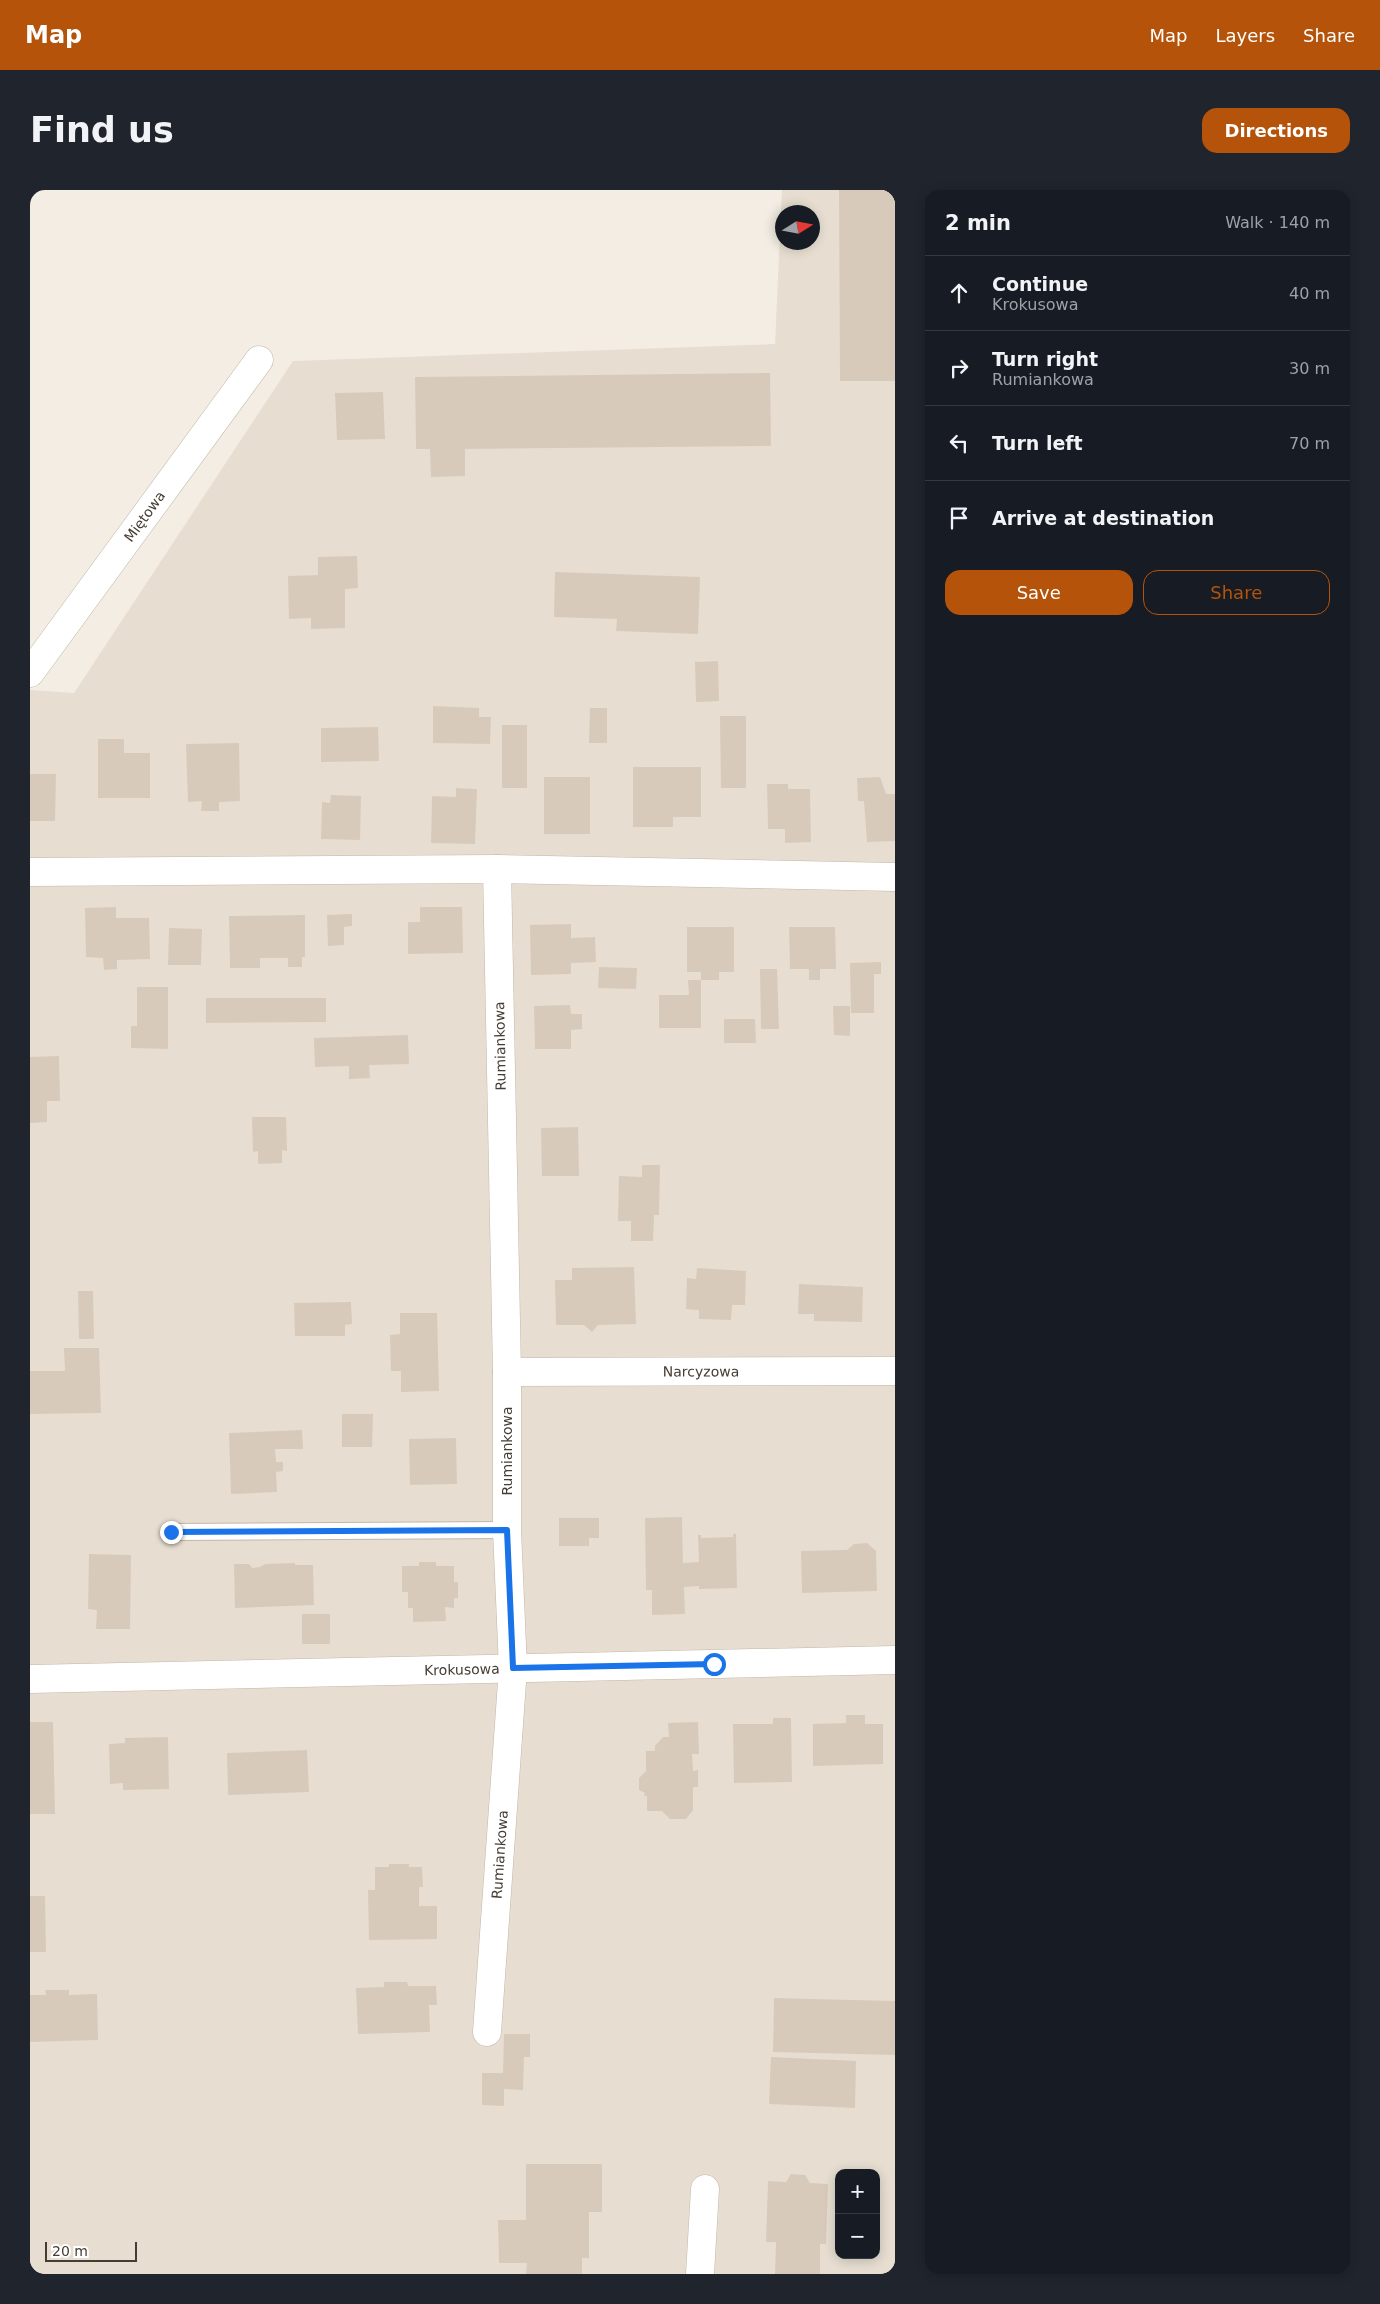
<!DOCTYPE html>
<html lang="en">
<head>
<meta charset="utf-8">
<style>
  :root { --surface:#171b24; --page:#20242c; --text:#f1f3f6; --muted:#9ea1a6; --line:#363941; --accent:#b45309 }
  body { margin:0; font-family:"DejaVu Sans",sans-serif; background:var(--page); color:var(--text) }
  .controls { position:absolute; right:15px; bottom:15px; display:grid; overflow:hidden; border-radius:10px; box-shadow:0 2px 12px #0003 }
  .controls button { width:45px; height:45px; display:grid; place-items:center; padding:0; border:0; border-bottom:1px solid var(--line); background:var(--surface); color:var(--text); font:25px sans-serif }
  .compass { position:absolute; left:745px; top:15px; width:45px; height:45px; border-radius:50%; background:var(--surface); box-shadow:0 2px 12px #0003; rotate:79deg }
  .scale { position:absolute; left:15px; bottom:12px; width:92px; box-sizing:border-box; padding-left:5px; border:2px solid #453c33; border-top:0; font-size:14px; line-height:18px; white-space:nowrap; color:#453c33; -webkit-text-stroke:4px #fff; paint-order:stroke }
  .stop { position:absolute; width:15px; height:15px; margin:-11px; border:4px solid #1a73e8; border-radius:50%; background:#fff }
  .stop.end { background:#1a73e8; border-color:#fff; box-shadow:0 1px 5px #0008 }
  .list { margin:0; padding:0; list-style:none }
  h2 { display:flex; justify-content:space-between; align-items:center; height:65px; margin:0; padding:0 20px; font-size:21px }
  h2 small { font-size:16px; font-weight:400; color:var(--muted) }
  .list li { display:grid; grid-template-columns:32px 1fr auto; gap:15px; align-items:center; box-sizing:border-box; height:75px; padding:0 20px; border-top:1px solid var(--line) }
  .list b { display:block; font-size:19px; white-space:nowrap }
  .list p { margin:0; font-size:16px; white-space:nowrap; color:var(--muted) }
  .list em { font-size:16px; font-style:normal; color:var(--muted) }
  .actions { display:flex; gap:10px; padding:15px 20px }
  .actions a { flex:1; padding:11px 0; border:1px solid var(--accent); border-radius:15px; text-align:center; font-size:18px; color:var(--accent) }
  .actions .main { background:var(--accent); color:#fff }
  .icon { flex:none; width:28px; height:28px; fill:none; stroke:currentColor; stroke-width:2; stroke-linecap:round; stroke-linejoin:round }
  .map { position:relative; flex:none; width:865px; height:2084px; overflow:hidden; border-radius:15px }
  header { display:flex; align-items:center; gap:30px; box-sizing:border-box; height:70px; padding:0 25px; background:var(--accent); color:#fff }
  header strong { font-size:24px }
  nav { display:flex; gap:28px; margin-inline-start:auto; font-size:18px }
  .intro { display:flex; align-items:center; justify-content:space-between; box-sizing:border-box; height:120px; padding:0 30px }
  h1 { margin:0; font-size:35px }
  .button { padding:12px 22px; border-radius:15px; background:var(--accent); color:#fff; font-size:18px; font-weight:700 }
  main { display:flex; gap:30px; padding:0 30px }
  aside { flex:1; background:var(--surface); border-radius:15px; box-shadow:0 2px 12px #0003 }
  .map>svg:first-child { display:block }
  .residential { fill:#e7ded1; fill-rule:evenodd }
  .building { fill:#d8cabb }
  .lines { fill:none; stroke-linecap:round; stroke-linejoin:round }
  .service-casing { stroke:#c2b7a8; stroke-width:18 }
  .minor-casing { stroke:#c2b7a8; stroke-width:29 }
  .service { stroke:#fff; stroke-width:16 }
  .minor { stroke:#fff; stroke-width:28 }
  .route { stroke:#1a73e8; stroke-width:6 }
  .labels { text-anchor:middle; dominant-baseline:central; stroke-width:4; stroke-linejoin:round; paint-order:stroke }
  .street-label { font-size:14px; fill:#453c33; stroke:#fff }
</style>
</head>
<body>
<header>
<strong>Map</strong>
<nav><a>Map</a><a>Layers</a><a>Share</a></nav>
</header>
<div class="intro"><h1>Find us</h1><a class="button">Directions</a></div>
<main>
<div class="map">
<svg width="865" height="2084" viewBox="0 0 865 2084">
  <rect width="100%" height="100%" fill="#f3ede3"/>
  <path class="residential" d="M752,0H865V2084H0V500L44,503L263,171L745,154ZM752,22H782V52H752ZM809,1983H846V2065H809Z"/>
  <path class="building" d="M809,0H865V191H810Z
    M740,183L741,256L435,259V286L401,287L400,259H386L385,187Z
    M353,202L355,249L307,250L305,203Z
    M327,366L328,398L315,399V438L281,439V428L259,429L258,386L288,385V367Z
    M525,382L670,387L668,444L586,441L587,429L524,427Z
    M688,471L689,511L666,512L665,472Z
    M403,516L449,518V527H461L460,554L403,553Z
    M560,518H577V553H559Z
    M690,526H716V598H691Z
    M472,535H497V598H472Z
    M348,537L349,571L291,572V538Z
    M68,549H94V563H120V608H68Z
    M209,553L210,611L189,612V621H171L172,611L158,612L156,554Z
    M603,577H671V627H643V637H603Z
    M0,584H26L25,631H0Z
    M514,587H560V644H514Z
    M850,587L856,604H865V651L837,652L834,611H828L827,588Z
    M737,594H758V599H780L781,652L755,653V639H738Z
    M426,598L447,599L445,654L401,653L402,606L426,607Z
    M301,605L331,606L330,650L291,649L292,612L300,613Z
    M86,717V728H119L120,769L87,770V779L74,780L73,768L56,767L55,718Z
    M390,717H432L433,763L378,764V732H390Z
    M322,724V736L314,737V755L298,756L297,725Z
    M275,725V767H272V777H258V768H230V778H200L199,726Z
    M541,734V748L565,747L566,772L541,773V784L501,785L500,735Z
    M657,737H704V782H689V790H671V782H657Z
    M759,737H805L806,779H790V790H779V779H760Z
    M139,738L172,739L171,775H138Z
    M851,772V784H844V823H821L820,773Z
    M569,777L607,778L606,799L568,798Z
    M730,779H747L749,839H731Z
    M658,790H671V838H629V805H659Z
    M107,797H138V859L101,858V836H107Z
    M176,808H296V832L176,833Z
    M540,815L541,824H552V839L541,840V859H505L504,816Z
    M803,816H820V846L804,845Z
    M694,829H725L726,853H694Z
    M378,845L379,874L339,875L340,888L319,889V876L285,877L284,848Z
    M29,866L30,911H17V932L0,933V867Z
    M222,927H256L257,961L252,960V973L228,974V961L223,962Z
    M548,937L549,986H512L511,938Z
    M612,975H630L629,1025H624L623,1051H601V1031H588L589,986L612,987Z
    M604,1077L606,1134L568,1135L562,1142L554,1135H526L525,1090H542V1078Z
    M667,1078L716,1081L715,1115H702L701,1130L669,1129V1120L656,1119L657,1088L666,1089Z
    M769,1094L833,1097L832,1132L784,1131V1124H768Z
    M48,1101H63L64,1149H49Z
    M321,1112L322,1134L315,1135V1146H265L264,1113Z
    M370,1123H407L409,1201L371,1202V1181H361L360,1145L370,1144Z
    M34,1158H69L71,1223L0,1224V1181H35Z
    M312,1224H343L342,1257H312Z
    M272,1240L273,1259H245L246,1272H253V1281L246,1282L247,1302L201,1304L199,1243Z
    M426,1248L427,1294L380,1295L379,1249Z
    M652,1327L653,1373L669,1372L668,1345H671V1348L703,1347V1344H706L707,1398L669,1399V1396L654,1397L655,1424L622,1425V1400H616L615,1328Z
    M529,1328H569V1348H559V1356H529Z
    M837,1353L846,1361L847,1401L772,1403L771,1361L817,1360L824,1354Z
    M59,1364L101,1365L100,1439H66L67,1420L58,1419Z
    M389,1372H406V1376H424V1392H428V1408H424V1418L415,1417L416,1431L383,1432V1418H378V1402H372V1376H389Z
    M265,1373V1375H283L284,1415L205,1418L204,1374H219L222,1378L230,1377L235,1374Z
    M272,1424H300V1454H272Z
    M816,1525H835V1534H853V1574L783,1576V1534L816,1533Z
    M743,1528H761L762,1592L704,1593L703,1534H743Z
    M0,1532H23L25,1624H0Z
    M668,1532L669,1564H662L663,1581L668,1580V1597H663V1620L656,1629H640L632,1621H617V1606H614L615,1603L609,1600V1588L616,1581V1561H625V1556L633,1547H639L638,1533Z
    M138,1547L139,1599L93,1600V1593L80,1594L79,1554L95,1553V1548Z
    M277,1560L279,1602L198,1605L197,1563Z
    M359,1674H379V1677H392L393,1697H389V1716H407V1749L339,1750L338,1700H345V1677H359Z
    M0,1706H15L16,1762H0Z
    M354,1792H377L378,1796H406L407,1815H399L400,1842L328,1844L326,1798L354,1797Z
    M15,1800H39V1805L67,1804L68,1850L0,1852V1805H16Z
    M744,1808L865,1811V1865L743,1862Z
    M474,1844H500V1867H494L493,1900L474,1899V1916L452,1915V1883H473Z
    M741,1867L826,1871L825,1918L739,1914Z
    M496,1974H572V2022H559V2068H552V2084H496L497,2073H469L468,2030H496Z
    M761,1984L775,1985L780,1993L798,1994L796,2054H790V2084H745L746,2052H736L738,1991L756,1992Z"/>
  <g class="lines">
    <defs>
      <path id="service" d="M141,1342L477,1340"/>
      <g id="minor">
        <path id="s1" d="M0,483L229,170"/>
        <path d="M0,682L467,679L865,687"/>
        <path id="s2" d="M477,1182L865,1181"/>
        <path id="s3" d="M0,1489L865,1470"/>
        <path id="s4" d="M457,1842L483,1478L477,1340V1182L467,679"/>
        <path d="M670,2084L675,1999"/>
      </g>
    </defs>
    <use href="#service" class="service-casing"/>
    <use href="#minor" class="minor-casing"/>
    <use href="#service" class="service"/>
    <use href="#minor" class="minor"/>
  </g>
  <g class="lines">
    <path class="route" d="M141,1342L477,1340L483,1478L684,1474"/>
  </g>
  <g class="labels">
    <g class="street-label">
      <text stroke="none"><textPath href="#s1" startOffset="194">Miętowa</textPath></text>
      <text transform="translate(470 856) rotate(-91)">Rumiankowa</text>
      <text stroke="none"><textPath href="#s2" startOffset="194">Narcyzowa</textPath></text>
      <text transform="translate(477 1261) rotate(-90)">Rumiankowa</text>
      <text stroke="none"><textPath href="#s3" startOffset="432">Krokusowa</textPath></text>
      <text stroke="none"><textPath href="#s4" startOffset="178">Rumiankowa</textPath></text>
    </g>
  </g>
</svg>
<div class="controls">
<button>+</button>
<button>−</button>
</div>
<svg class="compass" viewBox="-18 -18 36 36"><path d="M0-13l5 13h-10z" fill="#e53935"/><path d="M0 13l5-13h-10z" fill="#9ea1a6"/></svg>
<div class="scale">20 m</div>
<div class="stop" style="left:684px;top:1474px"></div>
<div class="stop end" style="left:141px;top:1342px"></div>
</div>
<aside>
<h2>2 min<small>Walk · 140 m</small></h2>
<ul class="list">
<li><svg class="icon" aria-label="ahead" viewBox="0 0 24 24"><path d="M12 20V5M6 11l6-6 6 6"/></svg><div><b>Continue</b><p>Krokusowa</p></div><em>40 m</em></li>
<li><svg class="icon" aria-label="right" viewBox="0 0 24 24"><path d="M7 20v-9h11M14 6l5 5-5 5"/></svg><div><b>Turn right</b><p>Rumiankowa</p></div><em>30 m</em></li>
<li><svg class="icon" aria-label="left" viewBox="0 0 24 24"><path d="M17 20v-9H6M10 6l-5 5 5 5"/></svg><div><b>Turn left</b></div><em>70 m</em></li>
<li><svg class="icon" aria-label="arrive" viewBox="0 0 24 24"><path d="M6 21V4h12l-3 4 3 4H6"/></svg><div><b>Arrive at destination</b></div></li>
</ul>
<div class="actions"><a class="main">Save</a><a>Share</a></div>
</aside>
</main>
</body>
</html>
